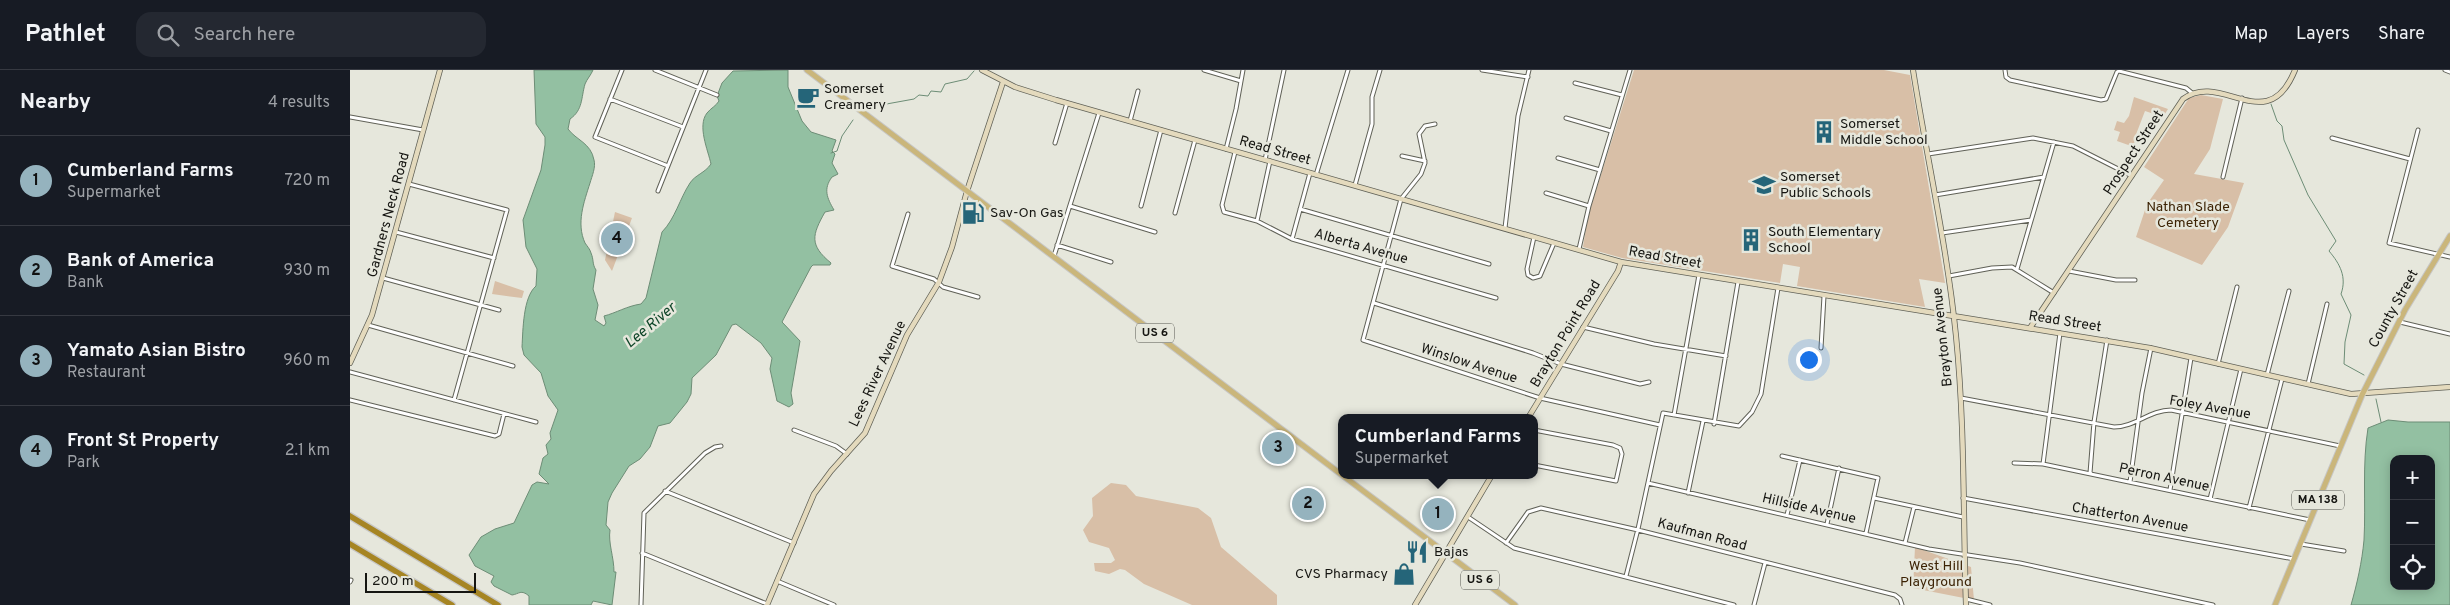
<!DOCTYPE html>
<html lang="en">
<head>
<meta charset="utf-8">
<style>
  :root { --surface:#171b24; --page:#242831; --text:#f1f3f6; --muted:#9ea1a6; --line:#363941; --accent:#95b3be }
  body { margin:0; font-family:Overpass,sans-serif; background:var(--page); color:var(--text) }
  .controls { position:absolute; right:15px; bottom:15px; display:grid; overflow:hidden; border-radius:10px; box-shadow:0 2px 12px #0003 }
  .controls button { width:45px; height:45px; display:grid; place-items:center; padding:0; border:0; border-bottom:1px solid var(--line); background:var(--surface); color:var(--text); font:25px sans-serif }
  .scale { position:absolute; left:15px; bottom:12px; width:111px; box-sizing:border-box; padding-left:5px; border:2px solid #151511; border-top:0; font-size:14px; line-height:18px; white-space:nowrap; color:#151511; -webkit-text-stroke:4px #e6e7dc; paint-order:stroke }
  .you { position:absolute; left:1458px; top:289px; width:18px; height:18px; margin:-12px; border:4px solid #fff; border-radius:50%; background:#1a73e8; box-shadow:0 0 0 8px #1a73e833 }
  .badge { display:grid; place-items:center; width:32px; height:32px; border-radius:50%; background:var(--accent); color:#111; font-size:16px; font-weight:700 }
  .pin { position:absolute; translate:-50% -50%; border:2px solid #fff; box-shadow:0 1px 5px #0006 }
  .popup { position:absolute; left:988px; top:344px; width:200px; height:65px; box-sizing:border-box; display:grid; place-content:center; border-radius:10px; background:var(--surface); filter:drop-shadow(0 1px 4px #0005); font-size:16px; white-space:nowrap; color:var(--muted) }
  .popup b { font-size:19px; color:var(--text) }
  .popup::after { content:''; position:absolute; left:50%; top:100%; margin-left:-10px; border:10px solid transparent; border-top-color:var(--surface) }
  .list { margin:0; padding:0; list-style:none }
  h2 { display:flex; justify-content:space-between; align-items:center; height:65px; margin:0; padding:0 20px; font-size:21px }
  h2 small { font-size:16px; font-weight:400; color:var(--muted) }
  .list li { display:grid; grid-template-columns:32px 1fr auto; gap:15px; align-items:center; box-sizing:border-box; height:90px; padding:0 20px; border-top:1px solid var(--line) }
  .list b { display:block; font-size:19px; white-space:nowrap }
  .list p { margin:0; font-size:16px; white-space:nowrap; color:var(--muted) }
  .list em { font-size:16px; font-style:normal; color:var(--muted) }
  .icon { flex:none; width:28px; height:28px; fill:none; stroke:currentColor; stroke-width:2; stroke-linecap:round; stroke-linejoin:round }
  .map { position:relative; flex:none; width:2100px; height:535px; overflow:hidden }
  header { display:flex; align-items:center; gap:30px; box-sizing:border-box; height:70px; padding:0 25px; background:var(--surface); border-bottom:1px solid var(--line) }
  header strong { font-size:24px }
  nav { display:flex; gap:28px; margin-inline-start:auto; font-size:18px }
  .search { width:350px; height:45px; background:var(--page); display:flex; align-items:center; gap:12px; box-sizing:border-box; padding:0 18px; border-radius:15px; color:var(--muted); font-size:19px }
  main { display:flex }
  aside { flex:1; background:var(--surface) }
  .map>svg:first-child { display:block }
  .green { fill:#d8bfa7 }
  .water { fill:#93c0a2; stroke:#6d8d76; fill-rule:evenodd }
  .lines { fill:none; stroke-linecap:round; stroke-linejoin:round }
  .stream { stroke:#6d8d76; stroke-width:1 }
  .street-casing { stroke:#606157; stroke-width:5 }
  .secondary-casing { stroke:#606157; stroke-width:6 }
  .primary-casing { stroke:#c7c7c6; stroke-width:7 }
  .highway-casing { stroke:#c7c7c6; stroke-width:8 }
  .street { stroke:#fff; stroke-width:3 }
  .secondary { stroke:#e4dabd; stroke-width:4.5 }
  .primary { stroke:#cab67b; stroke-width:5 }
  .highway { stroke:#a68523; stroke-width:5.5 }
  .labels { text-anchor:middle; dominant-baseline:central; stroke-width:5; stroke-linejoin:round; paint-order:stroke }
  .shield { fill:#e6e7dc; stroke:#54544e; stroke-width:1 }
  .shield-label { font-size:12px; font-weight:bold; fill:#151511 }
  .poi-label { font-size:14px; fill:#151511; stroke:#e6e7dc; text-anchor:start }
  .street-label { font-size:14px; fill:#151511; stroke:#e6e7dc }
  .park-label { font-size:14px; fill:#3c2305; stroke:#e6e7dc }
  .water-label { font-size:15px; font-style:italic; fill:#0f4629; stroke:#e6e7dc }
</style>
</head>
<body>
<header>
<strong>Pathlet</strong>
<div class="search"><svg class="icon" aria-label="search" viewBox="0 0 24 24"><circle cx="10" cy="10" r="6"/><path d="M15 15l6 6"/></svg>Search here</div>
<nav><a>Map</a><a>Layers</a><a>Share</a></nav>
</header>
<main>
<aside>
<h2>Nearby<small>4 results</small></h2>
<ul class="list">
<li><span class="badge">1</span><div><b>Cumberland Farms</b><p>Supermarket</p></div><em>720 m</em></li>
<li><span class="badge">2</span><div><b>Bank of America</b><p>Bank</p></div><em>930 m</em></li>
<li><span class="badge">3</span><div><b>Yamato Asian Bistro</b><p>Restaurant</p></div><em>960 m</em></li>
<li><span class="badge">4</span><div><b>Front St Property</b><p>Park</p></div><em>2.1 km</em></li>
</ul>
</aside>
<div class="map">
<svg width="2100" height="535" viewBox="0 0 2100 535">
  <rect width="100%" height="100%" fill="#e6e7dc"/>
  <path class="green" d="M1284,0H1534L1560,5L1595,213L1569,209L1575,237L1447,216L1450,197L1433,194L1430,213L1272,188L1233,177L1238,146Z
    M1851,25L1873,29L1860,79L1844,104L1894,113L1878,157L1852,195L1786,167L1797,134L1814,110L1794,97L1839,28Z
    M1784,27L1818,39L1813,47L1795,41L1785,67L1784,77L1767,71L1770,62L1764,60L1767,51L1774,53L1779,46Z
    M265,142L282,148L262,201L255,190Z
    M145,211L174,221L172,228L142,224Z
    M761,413L776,415L786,426L848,438L861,448L871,477L927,525V535H842L794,514L775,500L770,499L759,504L745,501L744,493H761L765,490L759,478L739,472L733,460L743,446L742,428Z
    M1565,477L1621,497L1624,530L1563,518Z"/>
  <path class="water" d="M184,0H243C241,5 237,9 235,14C231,28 233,40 220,49L218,59C226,70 241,73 244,90C246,97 242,106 240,113C234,132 226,153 235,173C237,176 240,179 241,183C244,190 242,194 246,200L243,219L248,235L245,250L254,256L256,253L254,246C266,243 277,236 291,234L296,228L312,162C325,149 330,128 340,113C345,105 355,103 361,94C358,80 347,56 357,43C361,38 366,36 369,31L367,26L372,13L383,1L438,0V17L452,51L461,62L486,70L482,81L485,84L482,93L488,104L482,107C473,119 477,128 484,140L475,142C462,165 459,175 481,193L480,195H463L461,197L432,252L450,271L441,323L443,334L439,337L427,331L420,299L422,288L411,273L386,254L382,255L366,285L342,308L341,324L337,332L320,353L308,356L300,377L290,389L279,396L262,423L258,432L256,455L260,460C258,473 264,487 264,502H266L262,535L243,531L241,535H179V526C171,519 169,524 162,525L144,516L141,512L144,506L125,496L119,485L131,467L145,459L164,453L182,415L187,412L199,414L189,404L193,388L198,384L196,375L201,369L200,363L208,340L198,326L191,303L174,285L172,277C173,260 173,227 186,216L187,199L176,177L173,150L191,100L195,75V67L186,54Z
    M2038,350L2058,352H2100V535H2001C2007,514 2012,492 2014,470C2016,433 2012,395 2018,358ZM2044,389H2081V516H2044Z"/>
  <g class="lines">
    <path class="stream" d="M1921,34L1927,51L1932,56L1934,70L1958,125L1986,171L1979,181C1990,194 1997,207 1991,224L2001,245L1995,272L1994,294L2014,305
      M520,37L564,29L569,25L578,26L581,21L591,22L595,14L617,9L624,1
      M481,83L487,81L492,66L503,50
      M2026,329L2031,352"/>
    <defs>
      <path id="street" d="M272,0L245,67L318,96
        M305,0L367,25
        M854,0L891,11
        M1132,0L1178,7
        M1655,0L1656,7L1660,10L1751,30L1756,29L1767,2L1769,1L1836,18L1842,23
        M2095,0L2100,2
        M1225,13L1272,25
        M260,29L333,57
        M0,47L73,60
        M1216,48L1261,61
        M780,51L788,21
        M1085,54L1075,56L1069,64L1075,93L1071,104L1051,129L1013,270L1190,328L1310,355
        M2068,60L2039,173L2100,187
        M1982,68L2060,89
        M705,73L717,33
        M876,79L886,39L893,0
        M885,82L872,135L874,142L907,151L942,169L1146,228
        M1578,84L1683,68L1723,76L1782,106
        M1052,86L1075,91
        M1208,88L1250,100
        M915,90L934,0
        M966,105L998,0
        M1873,107L1892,28
        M59,114L157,140L104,330
        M1005,115L1022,54V27L1030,0
        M308,121L356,0
        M1196,123L1239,136
        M1585,125L1694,107
        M720,136L805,162
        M791,136L811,60
        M950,139L1139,194
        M825,143L845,70
        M558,144L542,196L584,209L593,217L628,227
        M907,151L920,91
        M1155,158L1168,46L1179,0
        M46,162L144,188
        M1592,163L1681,150
        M1184,167L1177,199L1178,205L1183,208L1190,206L1204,173
        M942,169L960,103
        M707,175L761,192
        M1229,179L1239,136L1280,0
        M704,186L749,43
        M1667,199L1704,72
        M1719,201L1766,210H1785
        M1599,206L1642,198L1662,197L1704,223
        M33,208L149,240
        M1024,233L1183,283L1211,294L1290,314L1299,312
        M2050,252L2100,264
        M18,255L163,296
        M1233,257L1304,274L1376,286
        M1471,278L1474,226
        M1868,294L1887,217
        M0,302L186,352
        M1917,305L1939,221
        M1958,314L1977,234
        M1611,328L1764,357C1785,357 1800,340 1821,340L1990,376
        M0,330L145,366L149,364L154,344
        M1324,345L1349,205
        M1364,354L1388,212
        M444,360L486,376L497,384
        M1184,360L1263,375L1270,378L1272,384L1266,411L1184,395
        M1432,386L1528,408L1516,463
        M1664,393L1693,394L1960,450
        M1693,394L1710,263
        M1740,403L1744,352L1757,270
        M1780,412L1792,323L1801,278
        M1298,413L1579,479L1670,493L1863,535
        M1820,420L1841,288
        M315,421L444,473
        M1338,423L1353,351
        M1524,428L1613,447
        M1613,428L1944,489
        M1860,429L1891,299
        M1899,438L1932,309
        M1437,445L1450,390
        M1118,447L1164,478L1384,535
        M1477,454L1489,398
        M1156,473L1178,442L1191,438L1288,460L1545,525L1550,529L1552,535
        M1555,473L1564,437
        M1951,474L1994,481
        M292,483L417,534
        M1276,506L1288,459L1313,343L1389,356L1402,342L1411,324L1428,218
        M427,511L484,535
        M0,512L1,510
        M1616,529L1640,535
        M291,535L294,443L355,383L365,377L371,376
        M1404,535L1415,493"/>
      <path id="secondary" d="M632,0L665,17L706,30L1271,192L1800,278L2001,324L2100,317
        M1563,0C1577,89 1597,176 1606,266C1615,355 1613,445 1616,535
        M1680,258L1833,29C1872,0 1917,69 1945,0
        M0,293L22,245L90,0
        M1178,348L1268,201L1271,192
        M417,535L464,424L481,401L515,363L557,265L589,212L602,177L617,121L653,12
        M1065,535L1142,405"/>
      <path id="primary" d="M457,0L992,405
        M992,405L1165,535
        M1925,535L2012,325L2055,240L2100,166"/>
      <path id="highway" d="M0,446L148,535
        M0,474L102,535"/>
    </defs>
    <use href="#street" class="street-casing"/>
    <use href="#secondary" class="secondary-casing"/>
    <use href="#primary" class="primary-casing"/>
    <use href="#highway" class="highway-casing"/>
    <use href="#street" class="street"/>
    <use href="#secondary" class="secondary"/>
    <use href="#primary" class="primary"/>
    <use href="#highway" class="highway"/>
  </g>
  <defs>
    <symbol id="cafe-bare" viewBox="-9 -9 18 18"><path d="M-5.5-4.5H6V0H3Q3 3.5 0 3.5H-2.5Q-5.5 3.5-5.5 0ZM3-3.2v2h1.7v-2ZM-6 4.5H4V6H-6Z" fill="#256579" stroke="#e6e7dc" stroke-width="2.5" paint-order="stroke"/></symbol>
    <symbol id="building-bare" viewBox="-9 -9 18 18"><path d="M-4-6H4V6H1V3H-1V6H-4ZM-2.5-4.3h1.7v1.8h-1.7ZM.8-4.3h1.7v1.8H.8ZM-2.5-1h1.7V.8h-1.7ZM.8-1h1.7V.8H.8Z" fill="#256579" stroke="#e6e7dc" stroke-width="2.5" paint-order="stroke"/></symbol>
    <symbol id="school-bare" viewBox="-9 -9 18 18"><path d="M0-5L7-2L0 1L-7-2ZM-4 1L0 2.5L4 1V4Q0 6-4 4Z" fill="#256579" stroke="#e6e7dc" stroke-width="2.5" paint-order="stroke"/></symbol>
    <symbol id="fuel-bare" viewBox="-9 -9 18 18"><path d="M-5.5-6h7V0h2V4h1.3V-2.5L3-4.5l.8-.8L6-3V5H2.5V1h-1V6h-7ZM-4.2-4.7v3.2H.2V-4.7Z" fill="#256579" stroke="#e6e7dc" stroke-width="2.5" paint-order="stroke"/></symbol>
    <symbol id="restaurant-bare" viewBox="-9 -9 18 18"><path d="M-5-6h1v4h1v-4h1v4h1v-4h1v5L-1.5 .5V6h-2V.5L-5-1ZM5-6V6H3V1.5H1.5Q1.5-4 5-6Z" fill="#256579" stroke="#e6e7dc" stroke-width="2.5" paint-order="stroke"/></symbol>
    <symbol id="shop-bare" viewBox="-9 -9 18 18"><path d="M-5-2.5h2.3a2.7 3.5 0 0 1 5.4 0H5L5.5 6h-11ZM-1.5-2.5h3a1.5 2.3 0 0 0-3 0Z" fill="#256579" stroke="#e6e7dc" stroke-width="2.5" paint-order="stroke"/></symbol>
  </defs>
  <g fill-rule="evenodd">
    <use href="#cafe-bare" x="442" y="11" width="32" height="32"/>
    <use href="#building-bare" x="1458" y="46" width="32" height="32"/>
    <use href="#school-bare" x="1398" y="99" width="32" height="32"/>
    <use href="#fuel-bare" x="607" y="127" width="32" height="32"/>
    <use href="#building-bare" x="1385" y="154" width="32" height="32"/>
    <use href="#restaurant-bare" x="1051" y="466" width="32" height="32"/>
    <use href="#shop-bare" x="1038" y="488" width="32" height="32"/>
  </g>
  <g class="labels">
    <g class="shield">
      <rect x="786" y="253.5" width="38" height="19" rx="4"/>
      <rect x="1942" y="420.5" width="52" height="19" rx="4"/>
      <rect x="1111" y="500.5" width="38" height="19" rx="4"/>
    </g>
    <g class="shield-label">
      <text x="805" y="263">US 6</text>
      <text x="1968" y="430">MA 138</text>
      <text x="1130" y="510">US 6</text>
    </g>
    <g class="poi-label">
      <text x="474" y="19">Somerset<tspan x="474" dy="16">Creamery</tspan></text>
      <text x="1490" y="54">Somerset<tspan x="1490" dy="16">Middle School</tspan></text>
      <text x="1430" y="107">Somerset<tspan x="1430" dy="16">Public Schools</tspan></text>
      <text x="640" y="143">Sav-On Gas</text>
      <text x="1418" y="162">South Elementary<tspan x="1418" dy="16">School</tspan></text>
      <text x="1084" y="482">Bajas</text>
      <text x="1038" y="504" text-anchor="end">CVS Pharmacy</text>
    </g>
    <g class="street-label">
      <text transform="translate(925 81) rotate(16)">Read Street</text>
      <text transform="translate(1784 83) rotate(-57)">Prospect Street</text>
      <text transform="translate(39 145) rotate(-75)">Gardners Neck Road</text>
      <text transform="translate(1011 177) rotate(16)">Alberta Avenue</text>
      <text transform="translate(1315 188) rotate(10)">Read Street</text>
      <text transform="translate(2044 239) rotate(-61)">County Street</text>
      <text transform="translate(1715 252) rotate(9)">Read Street</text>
      <text transform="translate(1216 264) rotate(-59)">Brayton Point Road</text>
      <text transform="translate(1593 267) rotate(-96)">Brayton Avenue</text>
      <text transform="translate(1119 294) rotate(18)">Winslow Avenue</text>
      <text transform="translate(528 304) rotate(-65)">Lees River Avenue</text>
      <text transform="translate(1860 338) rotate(10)">Foley Avenue</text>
      <text transform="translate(1814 408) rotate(12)">Perron Avenue</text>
      <text transform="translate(1459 439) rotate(13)">Hillside Avenue</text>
      <text transform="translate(1780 448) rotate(10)">Chatterton Avenue</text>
      <text transform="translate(1352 465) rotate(15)">Kaufman Road</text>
    </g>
    <g class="park-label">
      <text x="1838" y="137">Nathan Slade<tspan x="1838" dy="16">Cemetery</tspan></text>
      <text x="1586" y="496">West Hill<tspan x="1586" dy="16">Playground</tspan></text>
    </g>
    <g class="water-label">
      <text transform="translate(301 256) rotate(-40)">Lee River</text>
    </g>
  </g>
</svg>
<div class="controls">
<button>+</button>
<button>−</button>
<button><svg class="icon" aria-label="locate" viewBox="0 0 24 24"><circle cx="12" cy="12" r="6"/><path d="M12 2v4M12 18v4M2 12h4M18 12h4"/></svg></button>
</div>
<div class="scale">200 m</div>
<div class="you"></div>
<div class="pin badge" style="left:1088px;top:444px">1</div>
<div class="popup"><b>Cumberland Farms</b>Supermarket</div>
<div class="pin badge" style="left:958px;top:434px">2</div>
<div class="pin badge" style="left:928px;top:378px">3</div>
<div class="pin badge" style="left:267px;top:169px">4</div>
</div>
</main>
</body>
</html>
